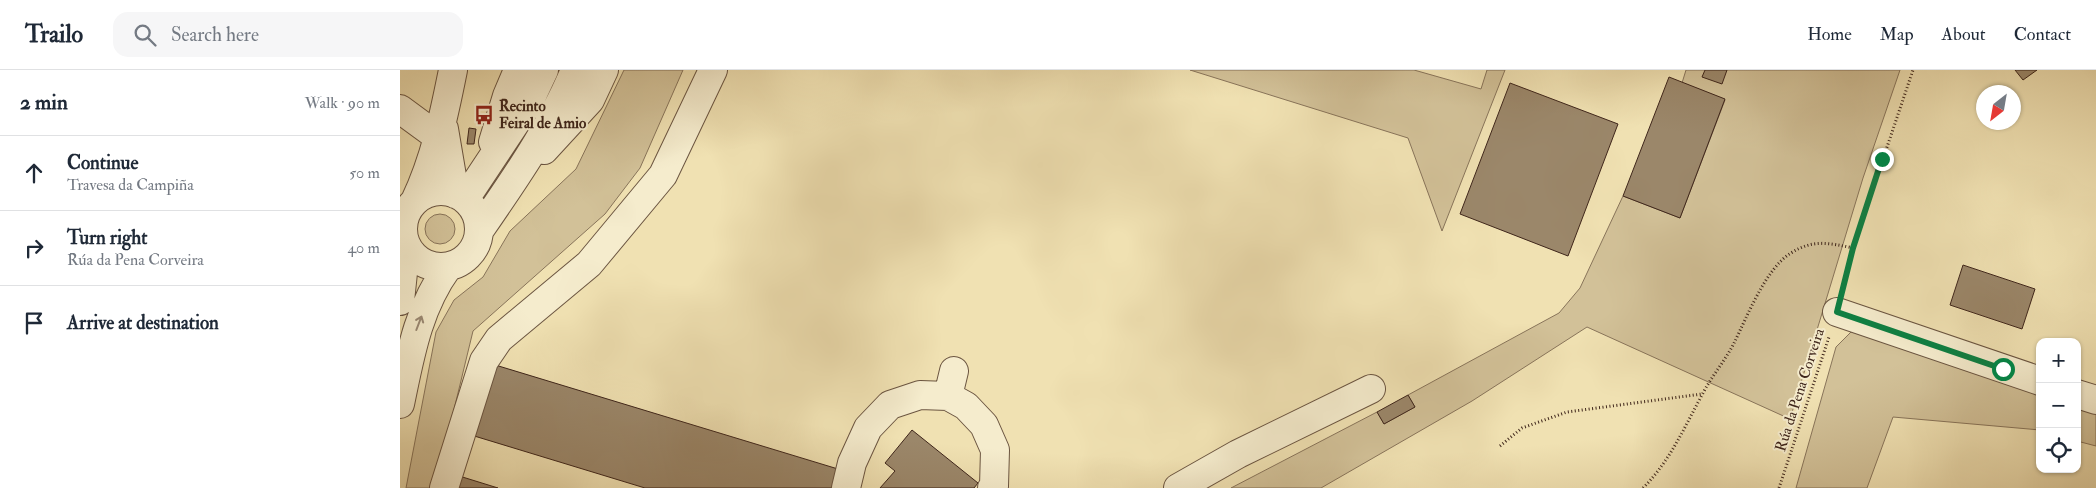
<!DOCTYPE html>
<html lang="en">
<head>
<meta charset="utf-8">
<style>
  :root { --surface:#fff; --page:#f6f6f7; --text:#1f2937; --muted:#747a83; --line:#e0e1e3 }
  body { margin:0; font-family:"IM FELL Double Pica",serif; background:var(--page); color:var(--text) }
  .controls { position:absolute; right:15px; bottom:15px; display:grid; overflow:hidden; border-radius:10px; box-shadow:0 1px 4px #0004 }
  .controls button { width:45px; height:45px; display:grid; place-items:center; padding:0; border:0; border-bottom:1px solid var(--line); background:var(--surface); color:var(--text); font:25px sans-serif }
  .compass { position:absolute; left:1576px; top:15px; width:45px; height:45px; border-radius:50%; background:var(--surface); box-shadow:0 1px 4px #0004; rotate:211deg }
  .stop { position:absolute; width:15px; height:15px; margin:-11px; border:4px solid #0b8043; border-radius:50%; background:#fff }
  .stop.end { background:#0b8043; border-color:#fff; box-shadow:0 1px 5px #0008 }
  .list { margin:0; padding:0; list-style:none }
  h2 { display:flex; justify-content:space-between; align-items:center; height:65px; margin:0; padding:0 20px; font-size:21px }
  h2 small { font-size:16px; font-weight:400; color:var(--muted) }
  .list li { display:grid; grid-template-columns:32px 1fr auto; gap:15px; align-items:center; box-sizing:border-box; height:75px; padding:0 20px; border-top:1px solid var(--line) }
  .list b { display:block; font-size:19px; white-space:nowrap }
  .list p { margin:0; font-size:16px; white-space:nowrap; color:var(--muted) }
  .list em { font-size:16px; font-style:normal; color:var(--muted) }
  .icon { flex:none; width:28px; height:28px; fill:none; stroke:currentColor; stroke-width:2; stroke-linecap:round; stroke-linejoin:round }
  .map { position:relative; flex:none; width:1696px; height:418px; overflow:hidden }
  header { display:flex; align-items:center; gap:30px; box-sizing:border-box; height:70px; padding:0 25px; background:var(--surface); border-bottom:1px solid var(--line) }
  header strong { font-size:24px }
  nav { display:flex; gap:28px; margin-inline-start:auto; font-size:18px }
  .search { width:350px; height:45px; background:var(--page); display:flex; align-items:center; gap:12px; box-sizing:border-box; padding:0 18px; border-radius:15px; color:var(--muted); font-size:19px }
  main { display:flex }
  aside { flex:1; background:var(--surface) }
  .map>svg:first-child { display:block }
  .green { fill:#d2c198; stroke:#88745a }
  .building { fill:#9b876a; stroke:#3f261b }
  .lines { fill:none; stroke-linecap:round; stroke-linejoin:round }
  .minor-casing { stroke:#6b5541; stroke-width:30 }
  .path { stroke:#3f261b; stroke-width:3; stroke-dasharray:1 2.5; stroke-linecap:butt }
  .minor { stroke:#f5eccd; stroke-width:28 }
  .oneway { stroke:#9a8974 }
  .route { stroke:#0b8043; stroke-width:6 }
  .labels { text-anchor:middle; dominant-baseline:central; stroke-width:4; stroke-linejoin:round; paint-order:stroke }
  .poi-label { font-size:15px; font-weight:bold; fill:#3f261b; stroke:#f5eccd; text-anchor:start }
  .street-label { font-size:15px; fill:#3f261b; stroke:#f5eccd }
</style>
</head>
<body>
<header>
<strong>Trailo</strong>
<div class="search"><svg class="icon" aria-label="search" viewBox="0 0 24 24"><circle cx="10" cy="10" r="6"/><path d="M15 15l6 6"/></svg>Search here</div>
<nav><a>Home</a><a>Map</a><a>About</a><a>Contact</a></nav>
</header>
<main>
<aside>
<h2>2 min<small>Walk · 90 m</small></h2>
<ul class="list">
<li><svg class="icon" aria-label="ahead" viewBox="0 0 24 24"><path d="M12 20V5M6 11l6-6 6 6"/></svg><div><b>Continue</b><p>Travesa da Campiña</p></div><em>50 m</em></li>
<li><svg class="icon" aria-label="right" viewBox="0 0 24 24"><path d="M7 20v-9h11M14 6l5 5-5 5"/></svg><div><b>Turn right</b><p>Rúa da Pena Corveira</p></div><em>40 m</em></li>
<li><svg class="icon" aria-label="arrive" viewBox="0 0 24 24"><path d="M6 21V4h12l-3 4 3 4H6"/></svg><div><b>Arrive at destination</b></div></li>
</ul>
</aside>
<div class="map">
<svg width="1696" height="418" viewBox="0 0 1696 418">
  <rect width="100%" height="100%" fill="#f0e1b2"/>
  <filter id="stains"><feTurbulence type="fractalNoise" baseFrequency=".004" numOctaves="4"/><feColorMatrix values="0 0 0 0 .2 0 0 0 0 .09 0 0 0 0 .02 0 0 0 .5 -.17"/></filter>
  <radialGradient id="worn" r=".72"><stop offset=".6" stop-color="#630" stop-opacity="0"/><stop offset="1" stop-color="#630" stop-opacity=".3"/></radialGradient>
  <path class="green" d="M224,0H283L240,98L205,144L73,261L35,418H6L36,262L54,230L83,207L110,161L176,99Z
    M790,0H1014L1081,19L1087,0H1105L1042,161L1008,68Z
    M1286,0H1500L1463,108L1390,349L1187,257L1072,331L921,418H831L977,342L984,354L1015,337L1008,325L1159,243L1180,218L1223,126L1280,148L1325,30L1282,13Z
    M25 159a15 15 0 1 1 30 0a15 15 0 1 1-30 0Z
    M1463,260L1640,322V360L1493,347L1467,418H1396L1436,277L1451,262Z
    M1677,334L1696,340V376L1677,371Z"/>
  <path class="building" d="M1305,0H1327L1322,14L1302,7Z
    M1615,0H1637L1623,10Z
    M1269,7L1325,29L1280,148L1223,126Z
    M1110,13L1218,54L1168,186L1060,144Z
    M69,58L76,59L74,74H67Z
    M1563,195L1635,219L1622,259L1550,235Z
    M92,294L438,399L432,418H245L71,365Z
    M1008,325L1015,337L984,354L977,342Z
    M512,360L578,413L574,418H480L495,401L485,393Z
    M56,405L98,418H52Z"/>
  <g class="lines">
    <defs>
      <path id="minor" d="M0,39L38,67
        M44,59L55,124
        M93,72L107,26L118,0
        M144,80L190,30L204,0
        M3 159a38 38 0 1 1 76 0a38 38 0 1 1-76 0Z
        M65,129L128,34L144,0
        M15,131C35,89 44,45 53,0
        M79,161C113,112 153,54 175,0
        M0,231L6,174
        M1437,242L1640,311
        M1677,324L1696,330
        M548,326L554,301
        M0,334C10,286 18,238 48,197
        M44,418L84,291L99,269L189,194L263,105L313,0
        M446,418L452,393L468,358L490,335L520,325L548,326L566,336L584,355L595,380L594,416L592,418
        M778,418L838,384L971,319"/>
    </defs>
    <use href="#minor" class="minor-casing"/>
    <path class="path" d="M1443,218L1453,178L1513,0
      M1100,376L1122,358L1167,342L1302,324
      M1243,418C1270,391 1284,358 1302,325C1311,307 1325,291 1334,273C1347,247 1366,198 1391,183C1413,169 1429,173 1453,178
      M1379,418L1429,267"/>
    <use href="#minor" class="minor"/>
  </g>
  <defs><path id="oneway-shaft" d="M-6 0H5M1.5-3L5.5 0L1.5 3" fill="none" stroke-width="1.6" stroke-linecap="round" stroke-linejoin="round" transform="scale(1.25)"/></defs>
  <use class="oneway" href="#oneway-shaft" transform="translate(19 253) rotate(-69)"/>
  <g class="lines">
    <path class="route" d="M1482,89L1453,178L1437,242L1603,299"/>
  </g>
  <defs>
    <symbol id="bus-bare" viewBox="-9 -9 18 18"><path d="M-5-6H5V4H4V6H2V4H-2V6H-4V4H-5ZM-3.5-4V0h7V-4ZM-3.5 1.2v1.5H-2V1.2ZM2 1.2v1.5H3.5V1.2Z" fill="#8f2418" stroke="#f5eccd" stroke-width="2.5" paint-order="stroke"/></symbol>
  </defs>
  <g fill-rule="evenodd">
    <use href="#bus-bare" x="70" y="31" width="28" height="28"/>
  </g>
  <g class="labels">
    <g class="poi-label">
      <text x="99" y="36">Recinto<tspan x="99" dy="17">Feiral de Amio</tspan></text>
    </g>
    <g class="street-label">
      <text transform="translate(1400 320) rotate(-72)">Rúa da Pena Corveira</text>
    </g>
  </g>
  <rect width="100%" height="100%" filter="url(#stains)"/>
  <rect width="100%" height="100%" fill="url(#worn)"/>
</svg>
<div class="controls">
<button>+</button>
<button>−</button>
<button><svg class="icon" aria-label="locate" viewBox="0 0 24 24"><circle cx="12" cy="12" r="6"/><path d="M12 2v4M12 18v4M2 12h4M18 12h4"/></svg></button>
</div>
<svg class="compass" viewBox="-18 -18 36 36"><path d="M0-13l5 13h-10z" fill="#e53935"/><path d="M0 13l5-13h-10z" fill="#747a83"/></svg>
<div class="stop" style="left:1603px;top:299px"></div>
<div class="stop end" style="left:1482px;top:89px"></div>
</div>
</main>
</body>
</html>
